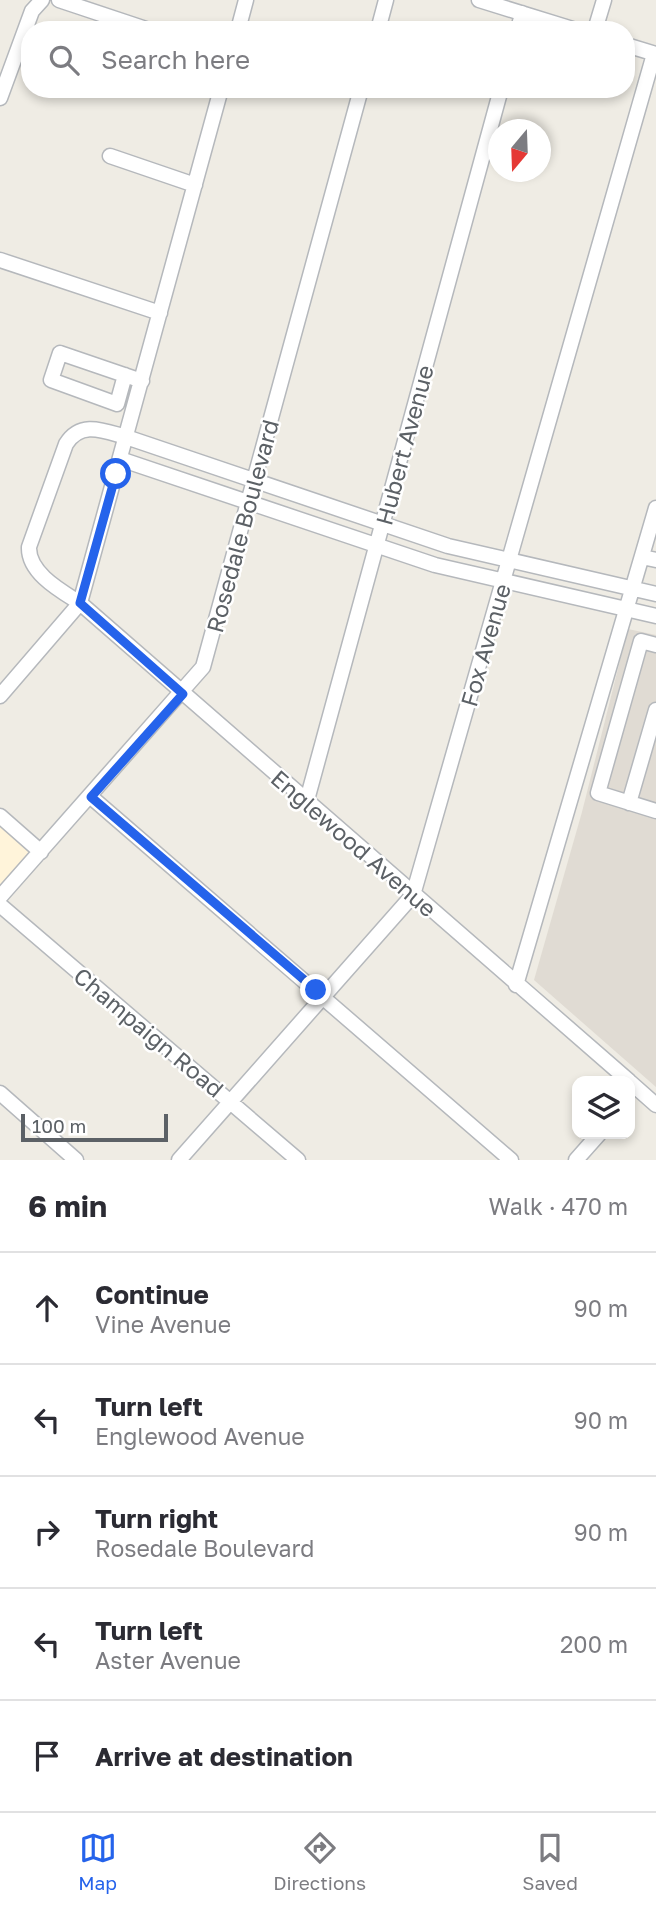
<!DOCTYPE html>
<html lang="en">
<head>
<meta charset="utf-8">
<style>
  :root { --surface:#fff; --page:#f7f7f7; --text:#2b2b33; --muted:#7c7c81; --line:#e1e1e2; --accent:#2563eb }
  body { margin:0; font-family:"Golos Text",sans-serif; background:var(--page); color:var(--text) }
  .controls { position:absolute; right:21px; bottom:21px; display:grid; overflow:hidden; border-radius:14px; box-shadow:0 4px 10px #0003 }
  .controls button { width:63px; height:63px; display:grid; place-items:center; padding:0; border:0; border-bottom:2px solid var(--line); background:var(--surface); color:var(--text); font:35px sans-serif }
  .compass { position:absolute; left:488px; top:119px; width:63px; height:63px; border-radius:50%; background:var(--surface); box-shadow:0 4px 10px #0003; rotate:199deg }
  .scale { position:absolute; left:21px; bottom:18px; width:147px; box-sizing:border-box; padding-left:7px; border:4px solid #5c6166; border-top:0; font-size:19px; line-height:24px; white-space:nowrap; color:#5c6166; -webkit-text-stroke:5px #fff; paint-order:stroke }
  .stop { position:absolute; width:21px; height:21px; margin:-16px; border:5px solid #2563eb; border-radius:50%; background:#fff }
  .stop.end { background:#2563eb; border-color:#fff; box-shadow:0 2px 7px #0008 }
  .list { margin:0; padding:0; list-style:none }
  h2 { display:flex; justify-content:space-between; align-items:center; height:91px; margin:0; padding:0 28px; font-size:30px }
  h2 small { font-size:23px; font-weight:400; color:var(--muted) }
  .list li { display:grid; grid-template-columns:46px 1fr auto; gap:21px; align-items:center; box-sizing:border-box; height:112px; padding:0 28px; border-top:2px solid var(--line) }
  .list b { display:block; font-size:26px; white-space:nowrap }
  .list p { margin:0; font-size:23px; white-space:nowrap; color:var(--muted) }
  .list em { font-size:23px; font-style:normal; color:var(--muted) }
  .icon { flex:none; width:38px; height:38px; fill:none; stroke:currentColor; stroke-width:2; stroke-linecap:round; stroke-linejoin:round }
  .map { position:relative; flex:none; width:656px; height:1160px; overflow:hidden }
  .search { position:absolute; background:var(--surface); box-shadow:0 4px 10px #0003; left:21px; right:21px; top:21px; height:77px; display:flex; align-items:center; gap:18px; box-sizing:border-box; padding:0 24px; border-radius:28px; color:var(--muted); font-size:26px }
  .sheet { height:651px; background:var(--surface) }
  nav { display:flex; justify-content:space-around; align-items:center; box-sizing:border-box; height:98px; border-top:2px solid var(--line); background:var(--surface); font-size:19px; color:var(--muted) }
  nav a { display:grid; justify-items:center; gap:4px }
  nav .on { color:var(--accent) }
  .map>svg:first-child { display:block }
  .commercial { fill:#fff4da }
  .education { fill:#e0dbd3 }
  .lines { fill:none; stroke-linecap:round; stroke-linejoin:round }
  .minor-casing { stroke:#b5b8bc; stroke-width:17 }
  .minor { stroke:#fff; stroke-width:14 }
  .route { stroke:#2563eb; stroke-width:9 }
  .labels { text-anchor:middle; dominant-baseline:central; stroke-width:5; stroke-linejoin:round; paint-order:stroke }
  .street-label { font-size:23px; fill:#5c6166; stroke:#fff }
</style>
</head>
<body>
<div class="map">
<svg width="656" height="1160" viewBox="0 0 656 1160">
  <rect width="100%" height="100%" fill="#efece4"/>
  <path class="commercial" d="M0,817L41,852L0,897Z"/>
  <path class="education" d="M628,629L656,635V1087L534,980L582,812Z"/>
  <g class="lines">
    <defs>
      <path id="minor" d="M59,0L149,30
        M479,0L576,30
        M238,30L246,0
        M378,30L386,0
        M518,30L522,13
        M595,30L604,0
        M626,45L656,54
        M0,98L32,11L42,0
        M110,156L195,185
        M0,260L160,313
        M125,375L117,404L51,380L60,353L142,381
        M120,459L435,565L656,616
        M642,557L656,560
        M656,645L641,641L598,793L656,811
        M0,696L80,603L221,89
        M91,797L511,1160
        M307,800L501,89
        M629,803L656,710
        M0,816L41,852
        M0,897L203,667L361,89
        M0,905L298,1160
        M516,985L656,508
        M629,1081L80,603C61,591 28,573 29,547L66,444C81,420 104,431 126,437L448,546L656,594
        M630,1082L656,1105
        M0,1093L76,1160
        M179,1160L413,895L654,54
        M576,1160L599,1134"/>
    </defs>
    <use href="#minor" class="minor-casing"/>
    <use href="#minor" class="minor"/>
  </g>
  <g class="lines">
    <path class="route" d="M116,474L80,603L183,694L91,797L316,990"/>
  </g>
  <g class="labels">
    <g class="street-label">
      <text transform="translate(404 445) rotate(-75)">Hubert Avenue</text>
      <text transform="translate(242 526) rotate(-75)">Rosedale Boulevard</text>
      <text transform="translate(485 645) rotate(-74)">Fox Avenue</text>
      <text transform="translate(354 843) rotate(41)">Englewood Avenue</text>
      <text transform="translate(149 1032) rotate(40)">Champaign Road</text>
    </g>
  </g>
</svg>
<div class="controls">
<button><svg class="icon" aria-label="layers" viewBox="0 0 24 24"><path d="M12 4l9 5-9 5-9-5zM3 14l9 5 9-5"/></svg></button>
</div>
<svg class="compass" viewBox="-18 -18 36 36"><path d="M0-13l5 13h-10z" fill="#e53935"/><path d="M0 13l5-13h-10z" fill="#7c7c81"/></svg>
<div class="scale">100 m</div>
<div class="stop" style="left:116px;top:474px"></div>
<div class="stop end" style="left:316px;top:990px"></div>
<div class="search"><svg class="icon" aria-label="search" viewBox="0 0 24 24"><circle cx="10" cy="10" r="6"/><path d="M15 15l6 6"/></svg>Search here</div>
</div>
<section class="sheet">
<h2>6 min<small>Walk · 470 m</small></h2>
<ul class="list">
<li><svg class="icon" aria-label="ahead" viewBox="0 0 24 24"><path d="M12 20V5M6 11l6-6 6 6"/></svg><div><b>Continue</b><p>Vine Avenue</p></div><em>90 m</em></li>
<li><svg class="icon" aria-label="left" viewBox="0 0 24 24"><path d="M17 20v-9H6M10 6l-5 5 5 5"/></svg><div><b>Turn left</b><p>Englewood Avenue</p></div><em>90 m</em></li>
<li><svg class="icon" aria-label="right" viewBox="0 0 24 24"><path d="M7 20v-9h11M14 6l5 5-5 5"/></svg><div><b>Turn right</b><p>Rosedale Boulevard</p></div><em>90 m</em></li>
<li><svg class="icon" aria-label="left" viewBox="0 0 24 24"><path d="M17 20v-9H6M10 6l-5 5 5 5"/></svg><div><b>Turn left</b><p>Aster Avenue</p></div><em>200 m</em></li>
<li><svg class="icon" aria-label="arrive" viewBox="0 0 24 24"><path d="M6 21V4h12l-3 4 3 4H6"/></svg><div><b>Arrive at destination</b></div></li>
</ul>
</section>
<nav>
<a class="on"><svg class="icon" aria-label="map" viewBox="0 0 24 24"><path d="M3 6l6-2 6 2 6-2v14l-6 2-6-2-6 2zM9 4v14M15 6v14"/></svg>Map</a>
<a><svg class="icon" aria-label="directions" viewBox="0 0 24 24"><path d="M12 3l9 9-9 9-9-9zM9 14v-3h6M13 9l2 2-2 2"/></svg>Directions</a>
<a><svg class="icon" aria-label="saved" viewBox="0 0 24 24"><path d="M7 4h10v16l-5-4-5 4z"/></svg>Saved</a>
</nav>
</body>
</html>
